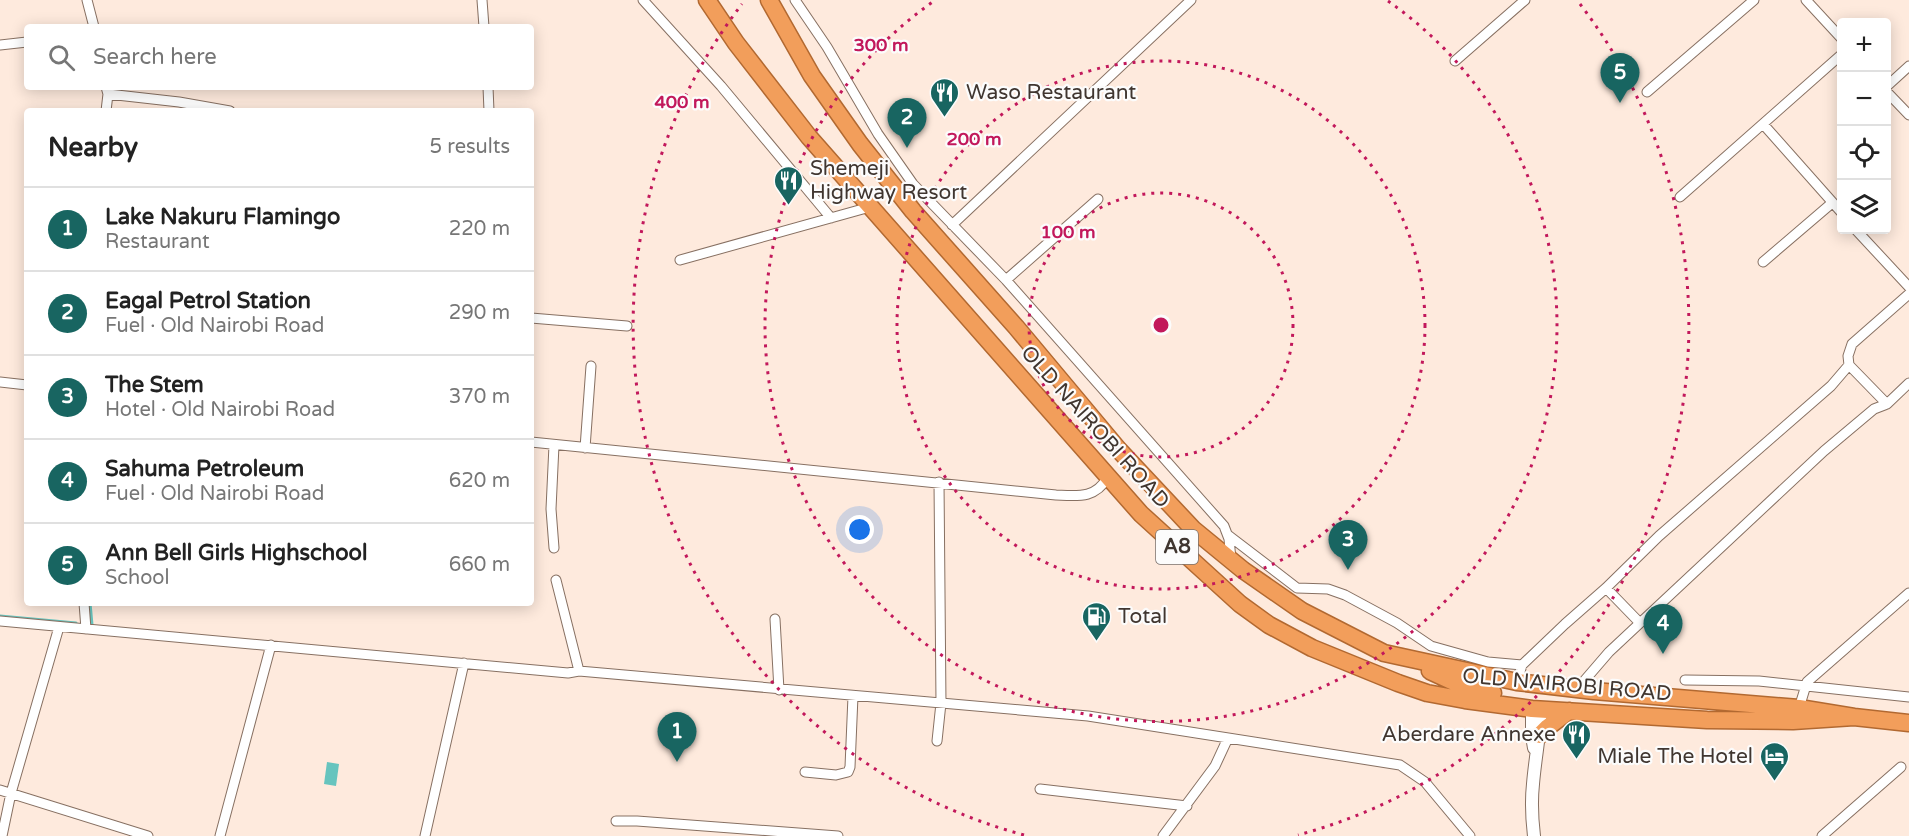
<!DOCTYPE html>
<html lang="en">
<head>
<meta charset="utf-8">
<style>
  :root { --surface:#fff; --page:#f2f2f2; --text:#222; --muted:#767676; --line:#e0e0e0; --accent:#186561 }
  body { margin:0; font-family:"Varela Round",sans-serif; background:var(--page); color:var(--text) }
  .controls { position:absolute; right:18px; top:18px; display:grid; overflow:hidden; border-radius:6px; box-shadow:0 3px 15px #0003 }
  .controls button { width:54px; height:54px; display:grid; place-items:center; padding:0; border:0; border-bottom:2px solid var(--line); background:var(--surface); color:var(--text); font:30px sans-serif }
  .you { position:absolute; left:860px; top:530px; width:21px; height:21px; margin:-15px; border:4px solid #fff; border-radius:50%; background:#1a73e8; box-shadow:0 0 0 9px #1a73e833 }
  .badge { display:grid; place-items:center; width:39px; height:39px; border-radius:50%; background:var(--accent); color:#fff; font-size:20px; font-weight:700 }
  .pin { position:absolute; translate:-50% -50px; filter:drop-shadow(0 2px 3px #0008) }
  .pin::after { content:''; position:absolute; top:32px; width:21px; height:18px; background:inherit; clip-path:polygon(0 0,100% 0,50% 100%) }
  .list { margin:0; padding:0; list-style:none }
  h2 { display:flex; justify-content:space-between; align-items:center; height:78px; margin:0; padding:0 24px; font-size:26px }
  h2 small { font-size:20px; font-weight:400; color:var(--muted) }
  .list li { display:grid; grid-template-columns:39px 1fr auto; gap:18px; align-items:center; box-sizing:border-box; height:84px; padding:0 24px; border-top:2px solid var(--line) }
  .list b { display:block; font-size:22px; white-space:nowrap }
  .list p { margin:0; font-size:20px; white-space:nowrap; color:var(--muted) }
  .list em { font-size:20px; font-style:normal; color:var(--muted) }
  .icon { flex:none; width:33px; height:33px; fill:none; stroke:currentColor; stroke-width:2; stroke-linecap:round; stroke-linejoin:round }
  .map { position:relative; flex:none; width:1909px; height:836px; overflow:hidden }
  .search { position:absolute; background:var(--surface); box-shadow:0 3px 15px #0003; left:24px; top:24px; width:510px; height:66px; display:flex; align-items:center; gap:15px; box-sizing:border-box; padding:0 21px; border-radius:6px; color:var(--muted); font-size:22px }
  .panel { position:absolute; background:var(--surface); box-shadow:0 3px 15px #0003; left:24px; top:108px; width:510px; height:498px; border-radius:6px }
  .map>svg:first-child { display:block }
  .water { fill:#67c4be }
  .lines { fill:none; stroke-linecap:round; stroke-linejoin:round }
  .stream { stroke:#67c4be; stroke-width:3 }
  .minor-casing { stroke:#877062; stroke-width:11 }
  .tertiary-casing { stroke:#877062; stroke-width:14 }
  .trunk-casing { stroke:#b26931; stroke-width:19 }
  .minor { stroke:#fff; stroke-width:9 }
  .tertiary { stroke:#fff; stroke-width:12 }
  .trunk { stroke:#f29e5b; stroke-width:16 }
  .ring { fill:none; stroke:#c2185b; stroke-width:3; stroke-dasharray:3 6 }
  .labels { text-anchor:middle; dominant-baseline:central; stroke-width:4.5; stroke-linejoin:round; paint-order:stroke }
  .shield { fill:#fcfcfc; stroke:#78716d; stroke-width:1.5 }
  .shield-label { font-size:20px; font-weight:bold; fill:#403630 }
  .poi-label { font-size:21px; fill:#403630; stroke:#fcfcfc; text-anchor:start }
  .street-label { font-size:21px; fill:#403630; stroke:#fcfcfc }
  .centre { fill:#c2185b; stroke:#fcfcfc; stroke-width:3 }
  .ring-label { font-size:18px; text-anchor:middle; font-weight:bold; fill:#c2185b; stroke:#fcfcfc; stroke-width:4.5; stroke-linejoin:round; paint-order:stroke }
</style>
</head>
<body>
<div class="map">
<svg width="1909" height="836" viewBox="0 0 1909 836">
  <rect width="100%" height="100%" fill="#feeadd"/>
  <path class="water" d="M327,762L339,764L336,786L324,784Z"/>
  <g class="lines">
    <path class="stream" d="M90,603L92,625
      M0,616L76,623"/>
    <defs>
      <path id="minor" d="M87,0L94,27
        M482,0L484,27
        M643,0L721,86L831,218
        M795,0L827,47L878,134L913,184L1006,280L1224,526L1229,539L1231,559
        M1806,0L1842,39
        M0,45L27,42
        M1455,61L1525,0
        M488,87L489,111
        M1886,87L1909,66
        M1886,91L1909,115
        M1647,92L1754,0
        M108,94L179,102L230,111
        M106,111L108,94L106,87
        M1763,124L1842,213
        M1680,197L1842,54
        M952,225L1191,0
        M1856,230L1909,287
        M680,260L870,207
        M1763,262L1832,203
        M1006,280L1098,199
        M531,318L627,326
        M0,382L27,385
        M1887,404L1909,383
        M531,442L1056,495C1078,496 1095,499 1108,477
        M585,448L591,366
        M1228,535L1297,588L1328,589L1345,595L1397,623L1431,646L1488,662L1522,665
        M554,548L551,509L554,445
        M556,580L579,671
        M1606,588L1640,623
        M84,603L86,629
        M775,619L779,690
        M0,621L568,673L579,671L1088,716L1400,765L1425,782L1470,836
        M1685,680L1759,681L1909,697
        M1517,682L1522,665L1565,624L1606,588L1659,536L1831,386L1849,365L1848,356L1852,344L1909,294
        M1578,688L1609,652L1824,451L1874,409L1887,404L1849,365
        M1799,708L1807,682L1909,593
        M937,741L941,703L939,482
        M805,772L836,775L848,772L850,767L853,696
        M1040,789L1187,806
        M0,790L148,836
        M616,821H637L838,836
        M2,836L11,793L59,627
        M220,836L271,645
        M425,836L464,663
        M1163,836L1215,766L1228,738
        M1822,836L1901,767"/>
      <path id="tertiary" d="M1532,709V736L1534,748
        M1534,836C1532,819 1531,802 1533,784C1535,759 1540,735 1541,710"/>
      <path id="trunk" d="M707,0L736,43L809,137L1141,514L1240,604L1269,625L1312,648L1398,683L1427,693L1465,700L1532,709L1707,720L1793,721L1854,717
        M769,0L812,76L860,144L913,211L1016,327L1118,449L1193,529L1243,570L1302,611L1384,653L1517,682L1594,691L1799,708L1854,717L1909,723
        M1430,671L1469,689L1493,693
        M1540,735L1548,727L1569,711"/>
    </defs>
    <use href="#minor" class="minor-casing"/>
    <use href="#tertiary" class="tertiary-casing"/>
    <use href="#trunk" class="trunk-casing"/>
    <use href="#minor" class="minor"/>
    <use href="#tertiary" class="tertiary"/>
    <use href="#trunk" class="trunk"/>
  </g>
  <g class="ring">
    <circle cx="1161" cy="325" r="132"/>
    <circle cx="1161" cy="325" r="264"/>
    <path d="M1388 1A396 396 0 1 1 934 1"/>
    <path d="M1024 835A528 528 0 0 1 742 4M1580 4A528 528 0 0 1 1298 835"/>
  </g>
  <defs>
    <symbol id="restaurant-pin" viewBox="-11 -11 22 30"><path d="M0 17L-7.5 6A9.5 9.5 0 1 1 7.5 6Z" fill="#186561" stroke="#fcfcfc"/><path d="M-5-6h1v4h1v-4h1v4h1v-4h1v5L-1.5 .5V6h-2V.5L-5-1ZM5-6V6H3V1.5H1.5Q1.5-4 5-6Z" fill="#fff"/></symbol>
    <symbol id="fuel-pin" viewBox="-11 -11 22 30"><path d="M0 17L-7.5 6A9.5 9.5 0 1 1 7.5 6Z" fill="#186561" stroke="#fcfcfc"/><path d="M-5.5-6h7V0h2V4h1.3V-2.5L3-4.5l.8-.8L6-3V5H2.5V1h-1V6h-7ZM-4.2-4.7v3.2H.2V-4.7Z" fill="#fff"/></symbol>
    <symbol id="hotel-pin" viewBox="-11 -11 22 30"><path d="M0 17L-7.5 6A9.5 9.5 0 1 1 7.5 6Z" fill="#186561" stroke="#fcfcfc"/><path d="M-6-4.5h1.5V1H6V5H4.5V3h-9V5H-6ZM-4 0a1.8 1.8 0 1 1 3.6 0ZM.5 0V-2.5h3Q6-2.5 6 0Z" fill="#fff"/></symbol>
  </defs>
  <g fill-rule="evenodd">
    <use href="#restaurant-pin" x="928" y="76" width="33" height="45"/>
    <use href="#restaurant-pin" x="772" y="164" width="33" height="45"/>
    <use href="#fuel-pin" x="1080" y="600" width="33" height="45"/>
    <use href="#restaurant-pin" x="1560" y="718" width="33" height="45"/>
    <use href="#hotel-pin" x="1758" y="740" width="33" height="45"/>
  </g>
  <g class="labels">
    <rect class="shield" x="1156" y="530" width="42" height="34" rx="4.5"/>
    <g class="shield-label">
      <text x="1177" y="547">A8</text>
    </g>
    <g class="poi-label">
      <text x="966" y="92">Waso Restaurant</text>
      <text x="810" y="168">Shemeji<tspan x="810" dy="24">Highway Resort</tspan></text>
      <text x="1118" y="616">Total</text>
      <text x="1556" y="734" text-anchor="end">Aberdare Annexe</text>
      <text x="1753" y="756" text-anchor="end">Miale The Hotel</text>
    </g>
    <g class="street-label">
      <text transform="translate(1095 427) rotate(48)">OLD NAIROBI ROAD</text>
      <text transform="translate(1567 685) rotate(5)">OLD NAIROBI ROAD</text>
    </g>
  </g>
  <circle cx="1161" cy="325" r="9" class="centre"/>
  <g class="ring-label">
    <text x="881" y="51">300 m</text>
    <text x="682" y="108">400 m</text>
    <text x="974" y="145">200 m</text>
    <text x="1068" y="238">100 m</text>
  </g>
</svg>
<div class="controls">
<button>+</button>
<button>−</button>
<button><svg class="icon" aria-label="locate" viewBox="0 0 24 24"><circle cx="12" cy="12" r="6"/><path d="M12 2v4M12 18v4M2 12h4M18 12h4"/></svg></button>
<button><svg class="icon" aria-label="layers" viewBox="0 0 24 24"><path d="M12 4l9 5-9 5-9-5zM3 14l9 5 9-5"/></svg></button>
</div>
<div class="you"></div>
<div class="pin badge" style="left:677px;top:762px">1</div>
<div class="pin badge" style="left:907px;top:148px">2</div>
<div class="pin badge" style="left:1348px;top:570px">3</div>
<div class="pin badge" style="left:1663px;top:654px">4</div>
<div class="pin badge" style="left:1620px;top:103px">5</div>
<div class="search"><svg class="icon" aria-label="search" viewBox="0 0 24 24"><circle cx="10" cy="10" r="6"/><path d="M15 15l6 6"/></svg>Search here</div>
<section class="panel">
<h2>Nearby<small>5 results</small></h2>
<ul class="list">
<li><span class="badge">1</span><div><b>Lake Nakuru Flamingo</b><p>Restaurant</p></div><em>220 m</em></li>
<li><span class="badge">2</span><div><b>Eagal Petrol Station</b><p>Fuel · Old Nairobi Road</p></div><em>290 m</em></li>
<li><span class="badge">3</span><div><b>The Stem</b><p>Hotel · Old Nairobi Road</p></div><em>370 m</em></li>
<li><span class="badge">4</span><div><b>Sahuma Petroleum</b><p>Fuel · Old Nairobi Road</p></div><em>620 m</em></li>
<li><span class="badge">5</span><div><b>Ann Bell Girls Highschool</b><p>School</p></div><em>660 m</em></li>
</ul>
</section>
</div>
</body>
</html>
